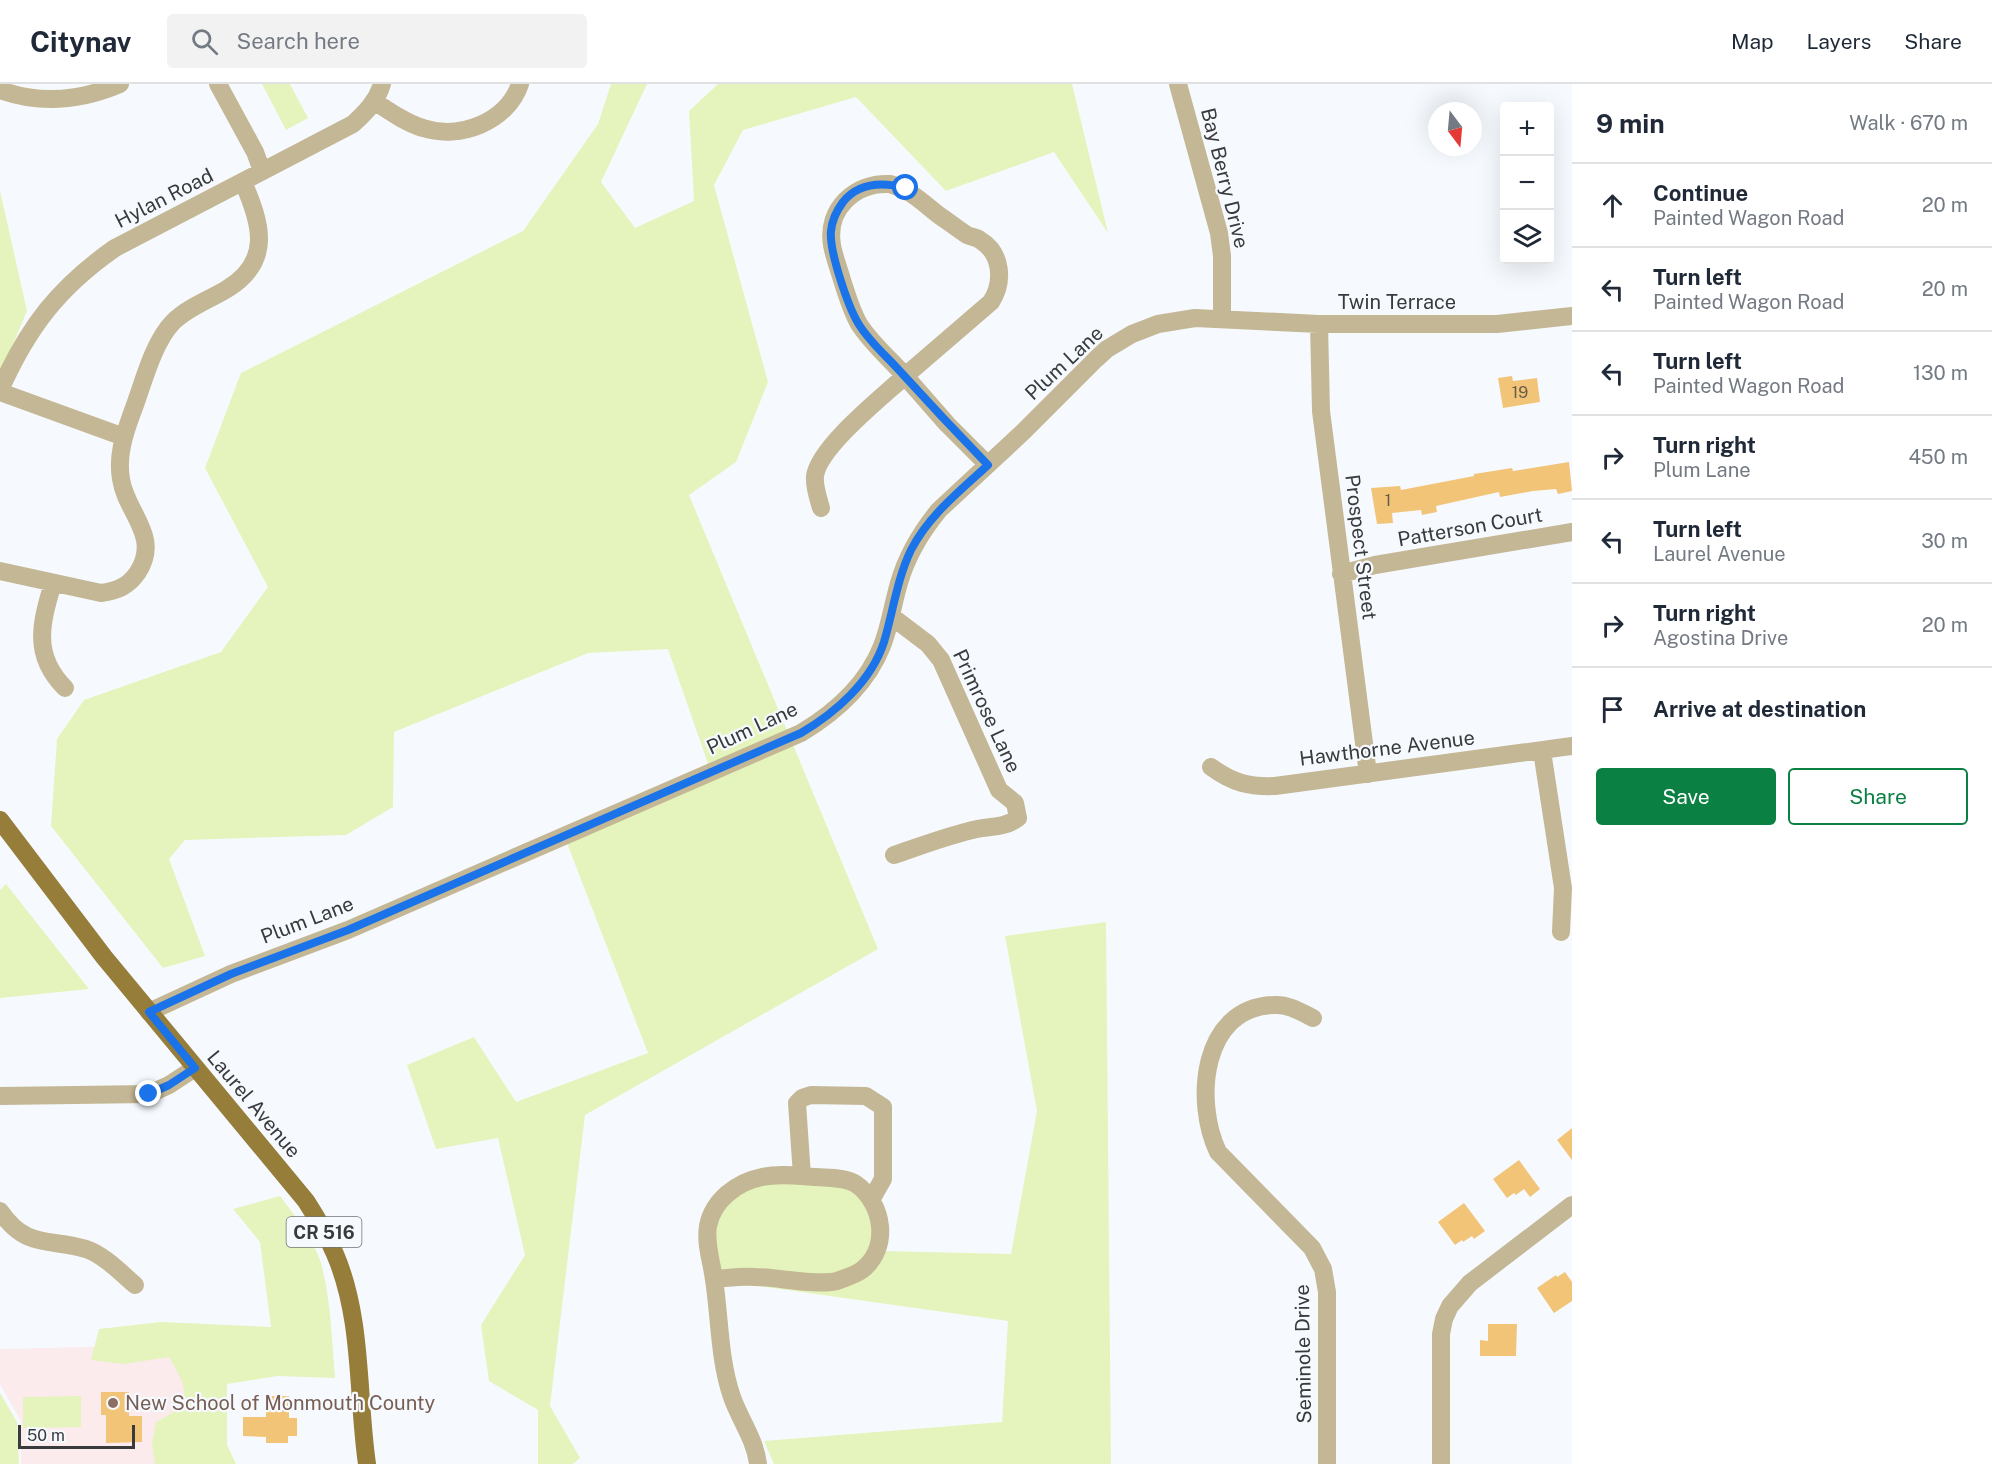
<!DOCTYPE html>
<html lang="en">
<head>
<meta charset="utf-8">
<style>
  :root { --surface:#fff; --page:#f2f2f3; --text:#1f2937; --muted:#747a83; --line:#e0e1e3; --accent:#0b8043 }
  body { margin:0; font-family:"Public Sans",sans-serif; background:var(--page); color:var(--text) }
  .controls { position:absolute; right:18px; top:18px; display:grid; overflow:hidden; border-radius:6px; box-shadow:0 6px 24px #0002 }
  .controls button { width:54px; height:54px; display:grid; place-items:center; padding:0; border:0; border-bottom:2px solid var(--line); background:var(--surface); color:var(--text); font:30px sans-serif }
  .compass { position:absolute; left:1428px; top:18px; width:54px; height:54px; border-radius:50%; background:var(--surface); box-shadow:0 6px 24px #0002; rotate:164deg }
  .scale { position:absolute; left:18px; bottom:15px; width:117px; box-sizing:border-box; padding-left:6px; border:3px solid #383a3b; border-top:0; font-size:16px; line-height:21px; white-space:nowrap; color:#383a3b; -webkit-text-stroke:4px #f6fafe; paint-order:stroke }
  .stop { position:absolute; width:18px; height:18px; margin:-14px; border:4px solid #1a73e8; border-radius:50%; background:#fff }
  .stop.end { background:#1a73e8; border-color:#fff; box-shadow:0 2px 6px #0008 }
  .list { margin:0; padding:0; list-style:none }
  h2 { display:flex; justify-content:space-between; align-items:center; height:78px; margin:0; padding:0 24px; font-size:26px }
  h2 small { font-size:20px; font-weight:400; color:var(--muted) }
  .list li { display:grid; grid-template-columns:39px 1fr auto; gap:18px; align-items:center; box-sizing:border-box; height:84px; padding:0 24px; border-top:2px solid var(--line) }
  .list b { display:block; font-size:22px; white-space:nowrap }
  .list p { margin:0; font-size:20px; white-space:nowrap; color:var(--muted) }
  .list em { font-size:20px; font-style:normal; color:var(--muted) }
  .actions { display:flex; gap:12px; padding:18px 24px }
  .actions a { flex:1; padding:14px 0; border:2px solid var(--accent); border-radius:6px; text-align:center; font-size:21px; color:var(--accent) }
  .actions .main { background:var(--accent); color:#fff }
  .icon { flex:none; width:33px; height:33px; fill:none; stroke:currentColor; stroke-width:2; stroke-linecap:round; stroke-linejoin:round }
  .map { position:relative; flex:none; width:1572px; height:1380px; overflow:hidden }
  header { display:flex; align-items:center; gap:36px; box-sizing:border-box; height:84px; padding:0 30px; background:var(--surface); border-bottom:2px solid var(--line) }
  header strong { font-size:28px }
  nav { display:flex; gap:33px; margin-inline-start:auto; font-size:21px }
  .search { width:420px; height:54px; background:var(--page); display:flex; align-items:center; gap:15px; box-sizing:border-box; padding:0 21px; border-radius:6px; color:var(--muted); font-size:22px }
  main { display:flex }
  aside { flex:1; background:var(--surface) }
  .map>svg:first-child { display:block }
  .education { fill:#fcebed }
  .green { fill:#e4f4bc }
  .building { fill:#f2c478 }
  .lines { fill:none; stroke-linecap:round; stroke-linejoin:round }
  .minor { stroke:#c4b795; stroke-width:18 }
  .major { stroke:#967d3a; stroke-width:18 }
  .route { stroke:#1a73e8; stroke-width:8 }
  .education-dot { fill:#8d6e63; stroke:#f6fafe; stroke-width:2 }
  .labels { text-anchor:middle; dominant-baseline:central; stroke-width:4.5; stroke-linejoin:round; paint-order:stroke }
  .number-label { font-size:16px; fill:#665c4a }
  .shield { fill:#f6fafe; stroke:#717476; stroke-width:1.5 }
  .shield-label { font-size:18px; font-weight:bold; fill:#383a3b }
  .street-label { font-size:20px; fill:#383a3b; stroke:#f6fafe }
  .education-label { font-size:20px; fill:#785e54; stroke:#f6fafe; text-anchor:start }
</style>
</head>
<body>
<header>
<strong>Citynav</strong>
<div class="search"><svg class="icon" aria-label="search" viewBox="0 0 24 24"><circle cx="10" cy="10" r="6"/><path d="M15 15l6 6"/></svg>Search here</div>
<nav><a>Map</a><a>Layers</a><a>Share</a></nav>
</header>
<main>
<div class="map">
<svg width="1572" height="1380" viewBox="0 0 1572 1380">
  <rect width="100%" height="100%" fill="#f6fafe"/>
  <path class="education" d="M215,1260L218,1380H21V1337L0,1300V1265Z"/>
  <path class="green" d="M262,0H290L308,34L286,46Z
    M611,0H647L601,98L635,144L694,117L689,27L718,0H1072L1108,149L1054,68L946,107L856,13L743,46L714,101L768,298L736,378L689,411L878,865L585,1031L550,1322L580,1374L573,1380H538V1326L489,1297L481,1241L525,1171L498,1054L436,1065L407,981L474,953L516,1018L648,969L565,754L712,691L668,565L588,569L394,648L393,723L346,751L185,756L169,775L205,872L163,884L51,742L57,655L84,616L221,568L268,503L205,384L241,289L523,147L598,40Z
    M0,107L27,227L0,291Z
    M6,800L89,905L0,914V806Z
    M1106,838L1111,1380H774L764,1357L1002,1338L1008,1237L723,1197L706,1160L731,1106L783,1095L858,1103L882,1167L1011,1170L1037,1027L1005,852Z
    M280,1112C293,1129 315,1158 321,1179C331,1216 332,1256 335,1294L278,1292L227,1300V1361L236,1380H155L152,1360L156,1338C163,1334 172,1330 177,1325C193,1309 178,1289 169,1273L124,1280L91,1276L99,1245L161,1238L271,1243L260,1158L233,1125Z
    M0,1309L17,1338L19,1380H0Z
    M81,1312V1343L23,1344V1313Z"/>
  <path class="building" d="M1512,292L1513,297L1537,294L1540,318L1503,324L1498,294Z
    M1569,378L1572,407L1558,410L1556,405L1533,407L1500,413L1499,408L1436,422L1437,428L1422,431L1421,426L1392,429L1393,439L1377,440L1371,404L1400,402L1401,406L1474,392V390L1512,384L1513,387Z
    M1572,1044V1076L1557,1056Z
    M1519,1076L1540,1105L1530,1113L1524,1105L1516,1111L1514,1109L1507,1114L1493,1095Z
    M1464,1119L1485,1147L1474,1155L1472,1152L1463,1158L1462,1156L1455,1161L1438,1138Z
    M1565,1188L1572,1198V1217L1554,1229L1537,1204L1556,1191L1557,1193Z
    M1488,1240H1517L1516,1272H1480V1256L1488,1257Z
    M101,1308H129V1332H142V1358L106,1359V1331H101Z
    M266,1312H289V1334H297V1352H288V1359H266V1353L243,1352V1333H266Z"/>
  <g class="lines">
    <path class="minor" d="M218,0L255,68L262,87
      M1178,0L1219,149L1222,172V235
      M0,6C41,21 80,17 120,0
      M374,17C389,27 406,39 423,44C460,56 507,38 520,0
      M890,100C911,106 923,119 940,132C949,138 958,145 967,151C971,153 976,153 980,156C1002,169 1004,198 991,218L905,292C890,275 871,259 859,240C851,226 847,211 842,196C839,185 834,173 832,161C826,125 855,98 890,100Z
      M1319,240L1321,327L1368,690
      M0,306C28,243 59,203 115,164L353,40C366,28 377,17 382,0
      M0,308L124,353
      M821,424C818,413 814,403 815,392C819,363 882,313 905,292L947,340L988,381
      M0,487L101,509C117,507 129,502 138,488C161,452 126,429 121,395C117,372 124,351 132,329C143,301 152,260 173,238C188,223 209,216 227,205C273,177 261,139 243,98
      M1341,490L1375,481L1572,448
      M53,499C41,539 32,571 65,604
      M891,532L928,560L941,576L999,706L1015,719L1018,734C1004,744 992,742 977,745C949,751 921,762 894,771
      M1542,667L1563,804L1561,848
      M1211,683C1233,699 1249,703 1275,702L1572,662
      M149,928L231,890L348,846L801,649C836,628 867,600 882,562C890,542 893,519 899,499C907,471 921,448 939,426L1023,348L1096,275L1107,265L1132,250L1158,240L1195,234L1319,240H1497L1572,232
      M1313,934C1301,928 1288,920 1274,921C1201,923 1194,1018 1218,1068L1312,1164L1323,1185L1327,1208V1380
      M0,1012L149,1010L169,1001L195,984
      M802,1092L797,1019L802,1014L811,1011L866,1012L883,1023V1095L871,1116
      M0,1127C26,1165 48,1154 86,1165C104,1171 121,1189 135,1201
      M714,1195C728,1194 742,1192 755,1193C775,1193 819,1202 837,1197C845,1194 855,1191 862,1186C890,1164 884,1120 856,1100C845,1093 829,1094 816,1093C799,1092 779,1089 762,1093C737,1098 713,1116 708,1142C705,1161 712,1178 714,1196C720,1234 719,1276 732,1313C740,1336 755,1355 758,1380
      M1441,1380V1250L1444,1235L1450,1222L1470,1199L1572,1121"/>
    <path class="major" d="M0,736L104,873L306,1117C317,1134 327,1151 335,1170C363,1235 357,1311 367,1380"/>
  </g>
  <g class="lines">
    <path class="route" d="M149,1010L169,1001L195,984L149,928L231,890L348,846L801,649C835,629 871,598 884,558C893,528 897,495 911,466C929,431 960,407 988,381C957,349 927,317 897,284C884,270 868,256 858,239C848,222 829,167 831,147C832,137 837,126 843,118C859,98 883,98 906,104"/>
  </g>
  <circle class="education-dot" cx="113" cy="1319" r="6"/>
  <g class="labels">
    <g class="number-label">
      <text x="1520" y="308">19</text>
      <text x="1388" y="416">1</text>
    </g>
    <rect class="shield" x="286.5" y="1133" width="75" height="30" rx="4.5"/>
    <g class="shield-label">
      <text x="324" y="1148">CR 516</text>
    </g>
    <g class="street-label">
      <text transform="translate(1225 94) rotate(76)">Bay Berry Drive</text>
      <text transform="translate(164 114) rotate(-27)">Hylan Road</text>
      <text x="1397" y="218">Twin Terrace</text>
      <text transform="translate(1064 279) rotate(-43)">Plum Lane</text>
      <text transform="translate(1470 443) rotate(-10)">Patterson Court</text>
      <text transform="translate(1361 463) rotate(83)">Prospect Street</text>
      <text transform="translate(987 627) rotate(65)">Primrose Lane</text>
      <text transform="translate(752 644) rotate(-25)">Plum Lane</text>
      <text transform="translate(1387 664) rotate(-7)">Hawthorne Avenue</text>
      <text transform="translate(307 836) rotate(-21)">Plum Lane</text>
      <text transform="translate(254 1020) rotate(50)">Laurel Avenue</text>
      <text transform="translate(1303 1270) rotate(-91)">Seminole Drive</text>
    </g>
    <g class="education-label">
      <text x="125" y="1319">New School of Monmouth County</text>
    </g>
  </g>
</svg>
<div class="controls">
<button>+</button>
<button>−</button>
<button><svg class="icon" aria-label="layers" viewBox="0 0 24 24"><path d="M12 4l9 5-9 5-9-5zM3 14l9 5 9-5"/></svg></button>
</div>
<svg class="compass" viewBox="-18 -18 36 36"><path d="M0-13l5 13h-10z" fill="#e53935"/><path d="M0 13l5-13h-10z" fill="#747a83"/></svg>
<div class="scale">50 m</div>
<div class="stop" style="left:906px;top:104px"></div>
<div class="stop end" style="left:149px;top:1010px"></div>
</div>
<aside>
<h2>9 min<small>Walk · 670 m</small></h2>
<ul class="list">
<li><svg class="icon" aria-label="ahead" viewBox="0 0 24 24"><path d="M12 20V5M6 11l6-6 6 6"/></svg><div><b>Continue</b><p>Painted Wagon Road</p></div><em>20 m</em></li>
<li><svg class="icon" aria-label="left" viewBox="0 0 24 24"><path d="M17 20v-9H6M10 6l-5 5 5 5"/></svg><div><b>Turn left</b><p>Painted Wagon Road</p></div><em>20 m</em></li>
<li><svg class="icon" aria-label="left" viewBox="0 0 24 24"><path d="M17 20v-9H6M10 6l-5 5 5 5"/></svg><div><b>Turn left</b><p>Painted Wagon Road</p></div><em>130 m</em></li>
<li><svg class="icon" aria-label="right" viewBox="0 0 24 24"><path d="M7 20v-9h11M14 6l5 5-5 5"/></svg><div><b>Turn right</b><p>Plum Lane</p></div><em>450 m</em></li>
<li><svg class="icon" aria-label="left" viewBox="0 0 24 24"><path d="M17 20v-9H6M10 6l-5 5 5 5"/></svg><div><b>Turn left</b><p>Laurel Avenue</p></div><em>30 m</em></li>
<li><svg class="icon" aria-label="right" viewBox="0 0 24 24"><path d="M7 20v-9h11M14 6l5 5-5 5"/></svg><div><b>Turn right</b><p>Agostina Drive</p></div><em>20 m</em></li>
<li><svg class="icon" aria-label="arrive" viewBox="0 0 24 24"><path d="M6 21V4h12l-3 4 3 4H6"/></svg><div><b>Arrive at destination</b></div></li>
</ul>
<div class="actions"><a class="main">Save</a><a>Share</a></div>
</aside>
</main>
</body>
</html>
